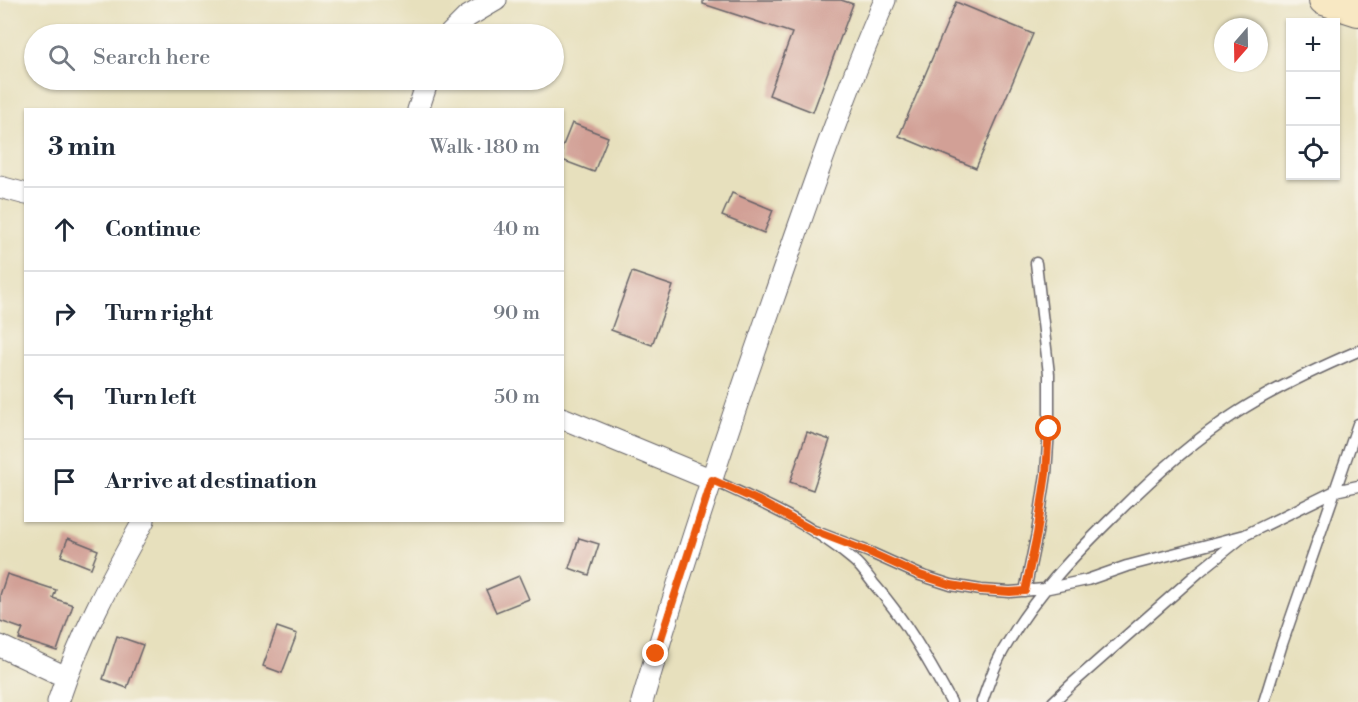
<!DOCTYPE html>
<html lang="en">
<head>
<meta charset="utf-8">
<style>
  :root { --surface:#fff; --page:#f2f2f3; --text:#1f2937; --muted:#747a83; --line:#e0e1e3 }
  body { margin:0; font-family:"Libre Bodoni",serif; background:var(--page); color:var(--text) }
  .controls { position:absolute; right:18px; top:18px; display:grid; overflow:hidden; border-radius:0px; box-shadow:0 2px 4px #0004 }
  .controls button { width:54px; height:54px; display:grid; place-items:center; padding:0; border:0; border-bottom:2px solid var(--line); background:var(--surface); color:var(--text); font:30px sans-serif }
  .compass { position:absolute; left:1214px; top:18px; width:54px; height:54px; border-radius:50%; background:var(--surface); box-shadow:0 2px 4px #0004; rotate:200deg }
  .stop { position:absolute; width:18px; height:18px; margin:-14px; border:4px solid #ea580c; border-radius:50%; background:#fff }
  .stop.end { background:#ea580c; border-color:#fff; box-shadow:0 2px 6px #0008 }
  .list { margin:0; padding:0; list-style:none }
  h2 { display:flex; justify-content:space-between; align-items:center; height:78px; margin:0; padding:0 24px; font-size:26px }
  h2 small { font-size:20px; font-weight:400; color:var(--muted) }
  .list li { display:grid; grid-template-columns:39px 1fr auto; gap:18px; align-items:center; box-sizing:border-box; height:84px; padding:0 24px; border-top:2px solid var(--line) }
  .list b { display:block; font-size:22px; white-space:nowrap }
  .list em { font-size:20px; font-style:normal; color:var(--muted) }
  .icon { flex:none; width:33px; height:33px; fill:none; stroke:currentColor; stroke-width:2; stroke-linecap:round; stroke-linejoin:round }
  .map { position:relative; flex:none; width:1358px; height:702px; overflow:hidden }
  .search { position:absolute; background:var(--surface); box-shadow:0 2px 4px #0004; left:24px; top:24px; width:540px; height:66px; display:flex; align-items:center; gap:15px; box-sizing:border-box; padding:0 21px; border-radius:33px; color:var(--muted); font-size:22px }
  .panel { position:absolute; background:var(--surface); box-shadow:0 2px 4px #0004; left:24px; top:108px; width:540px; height:414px; border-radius:0px }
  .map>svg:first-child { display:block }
  .building { fill:#d2a096 }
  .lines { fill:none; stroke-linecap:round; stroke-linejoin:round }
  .lane-casing { stroke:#676468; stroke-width:13 }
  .street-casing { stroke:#676468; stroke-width:23 }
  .secondary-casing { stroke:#676468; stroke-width:32 }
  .lane { stroke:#fff; stroke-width:10 }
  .street { stroke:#fff; stroke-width:21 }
  .secondary { stroke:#f8e8c3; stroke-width:30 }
  .route { stroke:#ea580c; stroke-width:8 }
</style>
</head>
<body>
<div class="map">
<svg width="1358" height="702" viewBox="0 0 1358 702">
  <rect width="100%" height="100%" fill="#f7f3e8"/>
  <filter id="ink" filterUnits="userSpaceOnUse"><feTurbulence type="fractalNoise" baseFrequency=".0167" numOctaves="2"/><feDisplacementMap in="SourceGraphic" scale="12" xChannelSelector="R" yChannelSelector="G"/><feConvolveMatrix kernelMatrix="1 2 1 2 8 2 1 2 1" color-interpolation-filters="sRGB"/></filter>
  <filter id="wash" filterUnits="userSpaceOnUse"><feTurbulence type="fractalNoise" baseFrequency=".008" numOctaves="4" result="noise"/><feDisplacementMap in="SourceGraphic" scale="24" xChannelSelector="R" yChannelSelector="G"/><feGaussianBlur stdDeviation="1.35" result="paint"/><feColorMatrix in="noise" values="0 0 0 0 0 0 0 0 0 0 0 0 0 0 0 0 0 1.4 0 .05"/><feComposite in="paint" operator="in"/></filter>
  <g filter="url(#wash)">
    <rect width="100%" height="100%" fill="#e7e0bd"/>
    <g id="blocks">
      <path class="building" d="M703,0H841L853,4L813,112L769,95L792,33L703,4Z
        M956,2L1033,34L976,168L899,136Z
        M572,123L608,137L594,172L562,160V148Z
        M732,193L773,210L764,233L722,216Z
        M632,272L673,286L652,345L611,330Z
        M807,432L830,440L813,490L790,482Z
        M68,538L98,550L91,568L61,556Z
        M579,538L599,544L589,575L569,568Z
        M7,574L56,590L53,598L73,605L57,651L19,639L23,629L0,621V595Z
        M519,576L529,599L496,612L486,590Z
        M277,627L297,634L282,673L263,666Z
        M117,636L143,645L127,688L103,679Z"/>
    </g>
  </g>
  <g filter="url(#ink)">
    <use href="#blocks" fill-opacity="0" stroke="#676468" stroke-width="1.5"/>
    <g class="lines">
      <defs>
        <path id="lane" d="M712,480C761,502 811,524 852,559C860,565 867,575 873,583C905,619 928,660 951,702
          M814,531L869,552L920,575L951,585L981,590L1010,592L1044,589L1087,580L1127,566L1245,535
          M1025,591L1037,533L1046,474L1049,429V374L1036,263
          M982,702C989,682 996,661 1007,644C1036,594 1077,552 1118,512C1154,476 1194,440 1236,413C1275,388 1316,369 1358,351
          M1053,702L1073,683L1199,572L1245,535L1335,491L1358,486
          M1264,702L1282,644L1358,424"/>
        <path id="street" d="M450,34L467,17L496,0
          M418,110L428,80
          M0,187L26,194
          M562,418L712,480
          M0,646L66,677
          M58,702C79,638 111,579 144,520
          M642,702C682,566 727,431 774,297C809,197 843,97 885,0"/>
        <path id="secondary" d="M1324,0L1358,11"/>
      </defs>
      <use href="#lane" class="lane-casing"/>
      <use href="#street" class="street-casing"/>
      <use href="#secondary" class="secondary-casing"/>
      <use href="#lane" class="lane"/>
      <use href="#street" class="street"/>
      <use href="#secondary" class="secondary"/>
    </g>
  </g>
  <g class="lines" filter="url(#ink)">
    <path class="route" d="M656,654L712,480L759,501L814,531L869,552L920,575L951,585L981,590L1010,592L1025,591L1037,534L1046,474L1049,429"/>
  </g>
</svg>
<div class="controls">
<button>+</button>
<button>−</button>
<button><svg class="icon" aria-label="locate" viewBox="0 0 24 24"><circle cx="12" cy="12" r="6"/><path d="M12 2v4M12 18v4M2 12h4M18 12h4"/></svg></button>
</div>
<svg class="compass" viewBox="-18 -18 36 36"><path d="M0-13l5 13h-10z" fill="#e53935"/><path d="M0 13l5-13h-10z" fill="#747a83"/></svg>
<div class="stop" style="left:1049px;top:429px"></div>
<div class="stop end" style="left:656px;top:654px"></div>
<div class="search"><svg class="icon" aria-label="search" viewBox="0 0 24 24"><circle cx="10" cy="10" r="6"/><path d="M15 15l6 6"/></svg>Search here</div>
<section class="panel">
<h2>3 min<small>Walk · 180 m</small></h2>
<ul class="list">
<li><svg class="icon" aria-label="ahead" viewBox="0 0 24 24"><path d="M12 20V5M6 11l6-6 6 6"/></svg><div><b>Continue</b></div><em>40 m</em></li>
<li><svg class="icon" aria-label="right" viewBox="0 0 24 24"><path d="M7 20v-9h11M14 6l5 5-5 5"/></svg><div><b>Turn right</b></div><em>90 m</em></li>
<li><svg class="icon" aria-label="left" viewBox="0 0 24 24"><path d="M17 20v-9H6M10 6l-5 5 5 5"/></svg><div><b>Turn left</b></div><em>50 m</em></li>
<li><svg class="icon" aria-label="arrive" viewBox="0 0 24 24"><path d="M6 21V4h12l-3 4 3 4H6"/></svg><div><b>Arrive at destination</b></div></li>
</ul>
</section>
</div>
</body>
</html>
